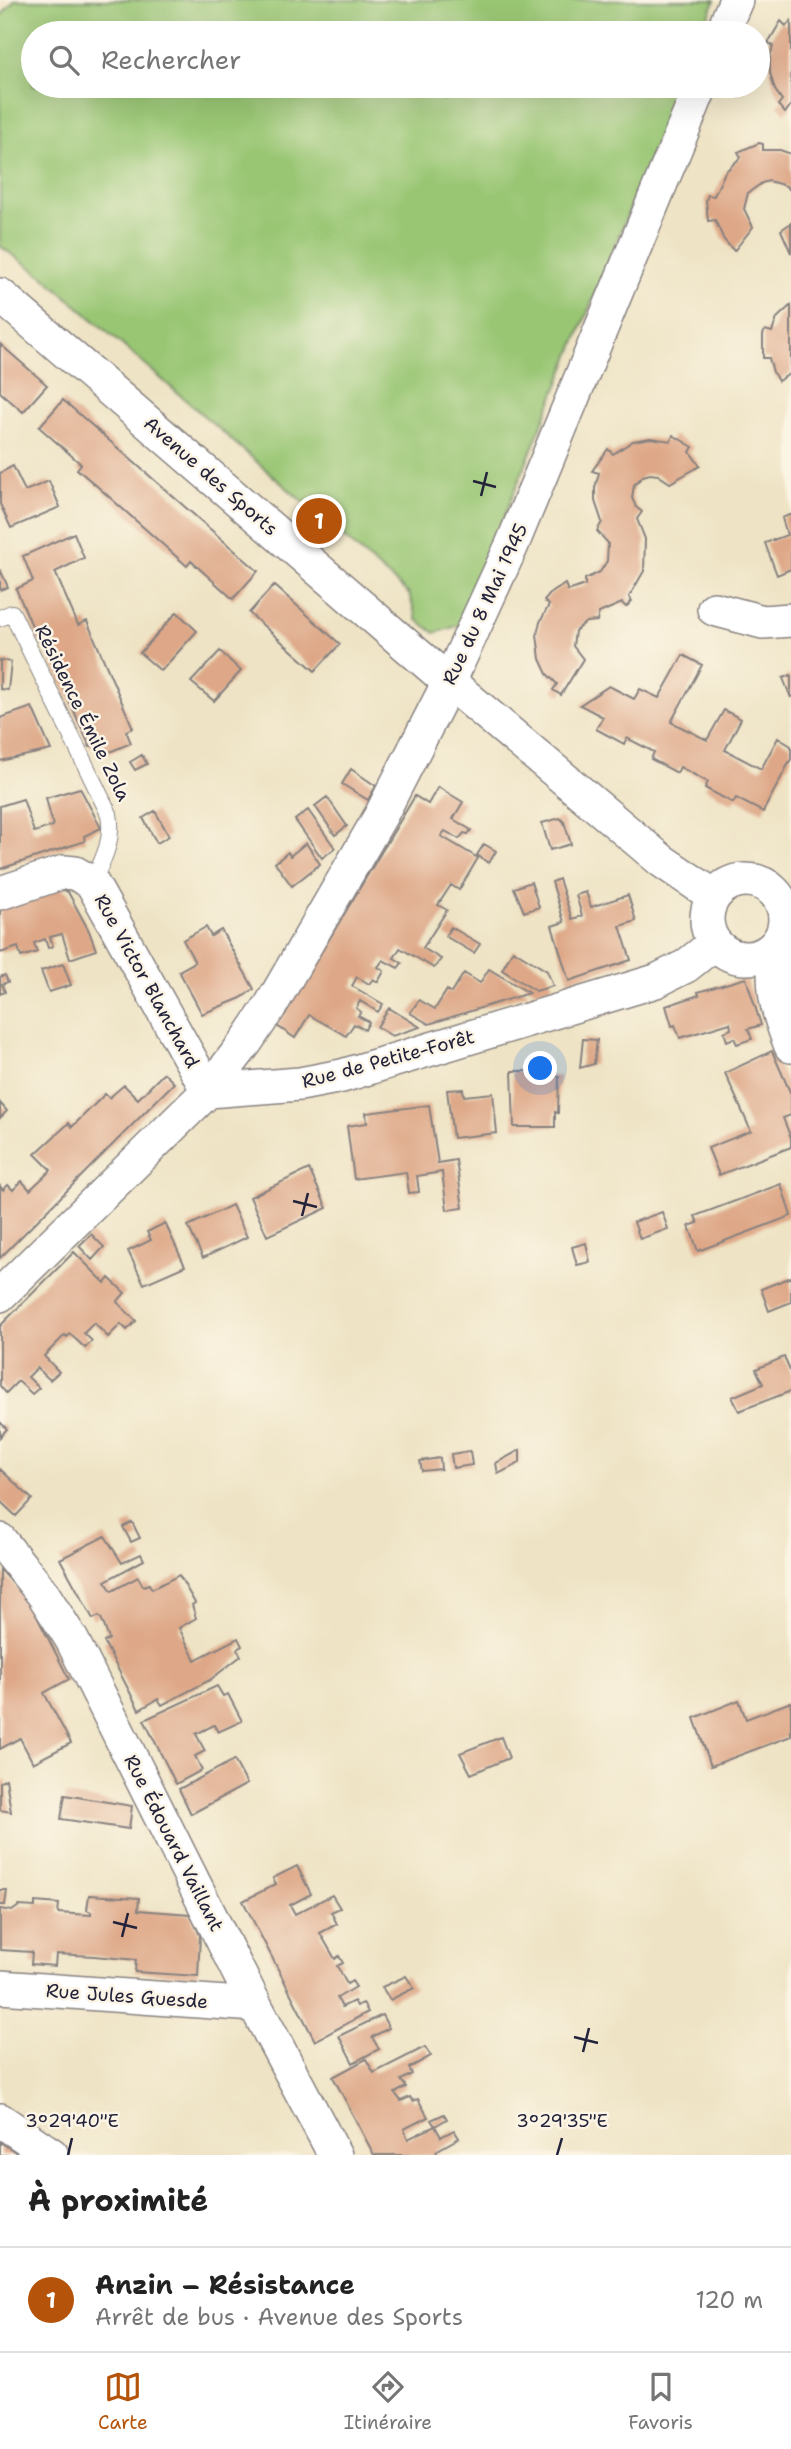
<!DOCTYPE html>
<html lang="fr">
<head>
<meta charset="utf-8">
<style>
  :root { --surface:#fff; --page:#f6f6f6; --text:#222; --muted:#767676; --line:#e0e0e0; --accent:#b45309 }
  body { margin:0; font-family:"Shantell Sans",sans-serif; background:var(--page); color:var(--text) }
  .you { position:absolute; left:541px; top:1069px; width:24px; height:24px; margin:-18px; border:5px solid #fff; border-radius:50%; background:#1a73e8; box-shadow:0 0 0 10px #1a73e833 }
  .badge { display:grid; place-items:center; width:46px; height:46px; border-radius:50%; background:var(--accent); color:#fff; font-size:23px; font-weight:700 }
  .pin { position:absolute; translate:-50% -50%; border:4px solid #fff; box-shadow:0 2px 7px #0006 }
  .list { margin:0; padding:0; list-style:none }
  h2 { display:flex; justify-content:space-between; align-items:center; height:91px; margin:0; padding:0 28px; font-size:30px }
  h2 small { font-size:23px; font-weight:400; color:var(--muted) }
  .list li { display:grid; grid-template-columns:46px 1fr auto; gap:21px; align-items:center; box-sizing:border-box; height:105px; padding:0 28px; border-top:2px solid var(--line) }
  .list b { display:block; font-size:26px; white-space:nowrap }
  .list p { margin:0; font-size:23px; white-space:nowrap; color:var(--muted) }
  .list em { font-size:23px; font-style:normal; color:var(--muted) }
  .icon { flex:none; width:38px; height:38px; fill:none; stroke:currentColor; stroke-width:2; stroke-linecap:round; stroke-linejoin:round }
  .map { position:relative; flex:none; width:791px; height:2155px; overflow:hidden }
  .search { position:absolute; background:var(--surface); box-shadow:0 7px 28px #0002; left:21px; right:21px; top:21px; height:77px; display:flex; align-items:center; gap:18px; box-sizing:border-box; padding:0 24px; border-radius:38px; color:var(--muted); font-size:26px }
  .sheet { height:196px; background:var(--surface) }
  nav { display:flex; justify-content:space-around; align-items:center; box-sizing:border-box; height:98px; border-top:2px solid var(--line); background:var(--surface); font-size:19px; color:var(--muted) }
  nav a { display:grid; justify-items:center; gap:4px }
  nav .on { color:var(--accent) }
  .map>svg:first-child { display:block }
  .green { fill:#99c673; stroke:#5e7457; stroke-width:2 }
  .building { fill:#dea888 }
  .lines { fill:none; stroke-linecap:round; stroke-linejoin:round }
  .service-casing { stroke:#888280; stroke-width:18 }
  .minor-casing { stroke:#888280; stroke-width:36 }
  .service { stroke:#fff; stroke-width:16 }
  .minor { stroke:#fff; stroke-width:33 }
  .ticks { fill:none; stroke:#22223b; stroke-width:2.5 }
  .labels { text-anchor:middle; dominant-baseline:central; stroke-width:5; stroke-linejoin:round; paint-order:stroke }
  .street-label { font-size:19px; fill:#22223b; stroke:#fcf5e5 }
  .ticks-label { font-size:18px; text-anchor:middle; fill:#22223b; stroke:#fcf5e5; stroke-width:5; stroke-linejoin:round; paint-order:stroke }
</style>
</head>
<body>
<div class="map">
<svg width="791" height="2155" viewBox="0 0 791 2155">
  <rect width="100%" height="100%" fill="#fcf5e5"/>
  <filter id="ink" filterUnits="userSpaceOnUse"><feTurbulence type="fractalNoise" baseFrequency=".0143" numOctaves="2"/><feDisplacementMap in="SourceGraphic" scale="14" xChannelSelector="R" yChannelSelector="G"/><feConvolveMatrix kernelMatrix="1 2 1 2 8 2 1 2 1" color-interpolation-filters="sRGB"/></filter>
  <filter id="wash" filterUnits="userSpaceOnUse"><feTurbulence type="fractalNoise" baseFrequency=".00686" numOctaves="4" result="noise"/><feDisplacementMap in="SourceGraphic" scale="28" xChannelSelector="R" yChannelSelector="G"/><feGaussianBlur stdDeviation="1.57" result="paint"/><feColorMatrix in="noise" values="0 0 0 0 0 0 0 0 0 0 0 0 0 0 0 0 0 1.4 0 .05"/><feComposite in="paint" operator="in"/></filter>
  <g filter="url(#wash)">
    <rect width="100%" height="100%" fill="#eee3c4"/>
    <path class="green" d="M15,0H715L702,33H33V86H680L460,625L435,633L417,620L409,594L43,276L0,246V17Z"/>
    <g id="blocks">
      <path class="building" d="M781,21L786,26L791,21V105L785,113L778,105L782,100L775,90L770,73V58L773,45L768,43Z
        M440,86H472L446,98Z
        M759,143L763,144V150H780L791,154V191L786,186L769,181L762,183L748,193L744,209L753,227L734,251L724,240L715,220L708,221L706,200L708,195L714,196L725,172L741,157L738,152Z
        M791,223V253L781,230Z
        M791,305V373L778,381L773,372L769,358H763V335L765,330L772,332L777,318Z
        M0,344L47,385L23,412L0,392Z
        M63,400L258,571L233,599L191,561L187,566L98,487L77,469L81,464L39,427Z
        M673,435L693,447L690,452L700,466L670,483L658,475L650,474L643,476L634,485L632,498L636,507L642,512L637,519L645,539L644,571L629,597L632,601L626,607L622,603L599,613L597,621L586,622L575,631L573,646L583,659L561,695L553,690L557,684L547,674L540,659L537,634L540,622L549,605L544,601L550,594L565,584L568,591L585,585V579L600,572L607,561L608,543L597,531L602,522L595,501V488L599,473L592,471L608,449L613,454L633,441L650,438L671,441Z
        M13,466L25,491L49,481L60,507L11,528L0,504V473Z
        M789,515H791V569L777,575L765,543L787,535L782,518Z
        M74,533L84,558L55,572L78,625L87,621L133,728L126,731L131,743L105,754L100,743L90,747L43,642H39L16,589L33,581L23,556Z
        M0,569L8,587L0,590Z
        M274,585L340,644L315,671L249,613Z
        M177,612L197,631L161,671L140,653Z
        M220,651L241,671L214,701L191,682Z
        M683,655L702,665L671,722L707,740L724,710L741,719L725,750L761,769L778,738L791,746V759L763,812L736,798L733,803L705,788L708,782L680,767L677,773L651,759L654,752L627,738L624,744L596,729L603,717L580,705L609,686L634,699L640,689L659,698Z
        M0,660L11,662L8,690L0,689Z
        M791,675V698L783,678Z
        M32,707L51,750L0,761V718Z
        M142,755L147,764L135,770L130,762Z
        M351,769L376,786L368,800L342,784Z
        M438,787L463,802L453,819L471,830L468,834L464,833L459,839L445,831L441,836L478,858L459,890L451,885L438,905L447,910L423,948L441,959L434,968L400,948L394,958L402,963L398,968L383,960L378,967L384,971L378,982L373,979L369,984L357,977L352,986L383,1004L378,1012L360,1001L356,1008L361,1012L358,1016L369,1022L365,1030L354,1024L346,1036L309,1015L295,1038L277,1026L415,796L428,804Z
        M80,788L101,828L84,836L85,841L0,869V806L23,799L34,832L53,826L46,798Z
        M327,797L347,826L335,835L315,806Z
        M308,810L335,848L322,858L295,820Z
        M155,811L169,836L157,843L143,818Z
        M560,818L564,822L571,844L550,850L542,823Z
        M306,843L320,864L292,886L275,863L288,852L290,856Z
        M484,844L496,851L489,863L477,855Z
        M559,879L572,919L582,916L576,895L586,892L591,907L628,895L636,921L620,926L631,960L569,981L552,926L564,922L552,882Z
        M531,882L539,907L524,912L514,888Z
        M58,887L68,892L89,931L96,950L70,959L62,934L50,937L53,946L48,948L45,939L34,943L37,952L21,957L18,947L0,953V907Z
        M206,927L211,936L221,930L254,989L241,998L202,1014L179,971L195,962L183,940Z
        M451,927L480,944L474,953L445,936Z
        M513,950L547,971L553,986L536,991L502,970Z
        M63,964L71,985L49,992L41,971Z
        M489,969L529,993L429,1024L410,1013L419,1000L435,1009L447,990L451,993L464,973L480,983Z
        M5,975L8,982L2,984L5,992L0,994V977Z
        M746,978L761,1025L748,1029L752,1039L737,1044L734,1038L727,1041L724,1032L731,1029L730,1023L680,1038L675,1025L672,1026L666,1006L699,995L698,992Z
        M389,1008L420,1027L392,1036L377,1027Z
        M583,1039L597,1040L594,1064L580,1068Z
        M772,1051L791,1094V1115L783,1118L791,1138V1147L719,1175L708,1148L751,1131L725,1073Z
        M512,1071H541V1076H559L558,1113L555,1112V1127H514Z
        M164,1073L174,1083L0,1258V1186L3,1190L8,1185L13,1190L22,1181L30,1190L51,1170L35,1154L69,1123L72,1127L105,1094L109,1098L124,1085L138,1099Z
        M463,1089L464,1096L493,1093L497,1133L453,1138L447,1090Z
        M0,1103L7,1111L0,1118Z
        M429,1105L438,1163L456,1160L463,1208L447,1210L442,1172L417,1176L419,1192L409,1193L406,1172L354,1179L347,1126L367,1123L366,1113Z
        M309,1169L327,1208L267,1236L250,1197Z
        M781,1184L791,1216L698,1251L689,1226L698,1223L695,1216Z
        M232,1205L247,1237L203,1258L188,1226Z
        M662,1212L668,1229L640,1239L634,1222Z
        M165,1223L185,1266L144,1284L128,1251L151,1240L147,1232Z
        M91,1234L104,1247L92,1260L79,1246Z
        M586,1243L590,1262L577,1265L572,1247Z
        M74,1252L105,1283L109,1278L125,1293L117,1302L136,1321L127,1330L121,1324L108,1337L94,1323L84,1333L92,1341L85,1348L70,1334L67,1337L65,1335L44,1356L59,1372L50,1380L37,1368L28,1377L39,1388L32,1394L18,1381L6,1393L0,1386V1326Z
        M791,1277V1302L769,1311L761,1289Z
        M784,1357L791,1373V1391L739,1411L732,1397L763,1384L756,1369Z
        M0,1422L7,1429L0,1437Z
        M520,1450V1463L498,1474L496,1463Z
        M470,1451L472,1465L453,1468L451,1454Z
        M440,1458L441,1469L422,1471L420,1461Z
        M0,1469L32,1499L16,1516L0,1501Z
        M132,1522L140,1538L131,1542L123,1527Z
        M105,1536L122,1563L141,1554L144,1560L105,1581L112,1591L138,1577L143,1586L149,1584L152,1589L179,1575L195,1603L192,1605L196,1618L179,1628L195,1660L238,1638L242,1646L237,1649L241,1656L210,1680L162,1705L158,1699L139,1710L104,1642L109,1639L102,1620L99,1616L93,1619L60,1559Z
        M0,1569L29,1601L69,1679L44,1693L71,1743L33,1763L20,1738L0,1749Z
        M217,1686L223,1696L228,1694L242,1721L218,1732L214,1725L196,1734L205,1751L195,1756L202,1770L176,1784L144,1720Z
        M739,1700L746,1719L791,1702V1736L711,1766L694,1718Z
        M501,1737L509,1758L471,1774L460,1753Z
        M234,1760L247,1784L191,1814L179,1789Z
        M6,1779L11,1812L0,1810V1782Z
        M65,1795L132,1806L129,1829L61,1819Z
        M297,1866L311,1894L290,1905L295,1914L332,1895L340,1908L331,1912L337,1924L320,1933L335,1959L339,1956L343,1963L337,1966L347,1984L352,1981L356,1987L337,1998L342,2007L354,2001L357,2006L363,2003L368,2012L315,2041L243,1901L276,1884L273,1878Z
        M0,1890H7L5,1905H0Z
        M89,1895L139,1898L138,1910L190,1914L200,1935L198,1976L135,1972L136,1960L94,1956L56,1954L55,1966L31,1964L32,1952L0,1950V1909L12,1911L19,1906L35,1907V1902L59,1904L58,1913L91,1915V1912L87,1910Z
        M406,1976L414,1988L390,2000L382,1987Z
        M382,2015L389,2028L372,2037L379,2049L353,2063L339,2036Z
        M425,2047L431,2056L409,2068L412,2074L401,2080L406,2087L395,2093L401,2101L410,2097L413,2101L418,2099L428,2117L404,2129L408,2139L435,2126L441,2137L454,2130L459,2138L436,2151L438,2155H374L333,2077L366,2059L374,2073Z
        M444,2114L447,2119L435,2126L431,2120Z
        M0,2142L11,2149L19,2155H0Z"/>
    </g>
  </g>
  <g filter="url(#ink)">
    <use href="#blocks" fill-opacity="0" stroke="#888280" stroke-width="2"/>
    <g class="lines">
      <defs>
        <path id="service" d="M0,618L12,613L109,814C114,840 103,860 92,883"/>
        <path id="minor" d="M722,33L736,0
          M0,295L449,682L662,861L714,896
          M714,609L763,622L791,620
          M707 919a39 39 0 1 1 78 0a39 39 0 1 1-78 0Z
          M0,893L64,872L75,873L92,883L208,1091
          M775,946C772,989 775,1006 791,1046
          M208,1091L300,1084L342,1076L656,981L686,966L715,943
          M0,1295L208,1091L246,1042L271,1005L381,815L449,682L512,545L701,86
          M0,1540L43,1594L72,1640L255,2005L335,2155
          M0,1987L255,2005
          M0,2120L52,2155"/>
      </defs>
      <use href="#service" class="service-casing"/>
      <use href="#minor" class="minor-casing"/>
      <use href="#service" class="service"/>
      <use href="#minor" class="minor"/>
    </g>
  </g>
  <path class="ticks" d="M473,481L496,487M481,496L487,472M293,1201L317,1207M302,1216L308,1193M113,1922L137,1928M122,1937L128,1913M574,2037L598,2043M583,2052L589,2028M68,2155L72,2138M557,2155L562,2138"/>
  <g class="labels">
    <g class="street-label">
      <text transform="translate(211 476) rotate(41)">Avenue des Sports</text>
      <text transform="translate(485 604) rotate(-65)">Rue du 8 Mai 1945</text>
      <text transform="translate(83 713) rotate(64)">Résidence Émile Zola</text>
      <text transform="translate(147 981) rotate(61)">Rue Victor Blanchard</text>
      <text transform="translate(388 1059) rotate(-15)">Rue de Petite-Forêt</text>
      <text transform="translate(174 1843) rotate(63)">Rue Édouard Vaillant</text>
      <text transform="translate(127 1996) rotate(4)">Rue Jules Guesde</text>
    </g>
  </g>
  <g class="ticks-label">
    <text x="72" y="2127">3°29'40"E</text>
    <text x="562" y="2127">3°29'35"E</text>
  </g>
</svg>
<div class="you"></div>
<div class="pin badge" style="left:319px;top:521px">1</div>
<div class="search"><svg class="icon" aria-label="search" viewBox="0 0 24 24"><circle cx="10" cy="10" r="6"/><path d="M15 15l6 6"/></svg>Rechercher</div>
</div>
<section class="sheet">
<h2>À proximité<small></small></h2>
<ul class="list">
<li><span class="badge">1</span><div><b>Anzin – Résistance</b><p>Arrêt de bus · Avenue des Sports</p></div><em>120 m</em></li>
</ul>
</section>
<nav>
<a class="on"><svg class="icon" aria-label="map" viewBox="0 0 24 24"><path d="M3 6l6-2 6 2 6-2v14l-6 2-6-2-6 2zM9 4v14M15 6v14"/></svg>Carte</a>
<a><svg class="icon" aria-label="directions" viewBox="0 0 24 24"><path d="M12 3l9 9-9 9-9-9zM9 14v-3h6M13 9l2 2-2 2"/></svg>Itinéraire</a>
<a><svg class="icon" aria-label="saved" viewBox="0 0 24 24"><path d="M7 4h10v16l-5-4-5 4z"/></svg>Favoris</a>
</nav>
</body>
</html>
